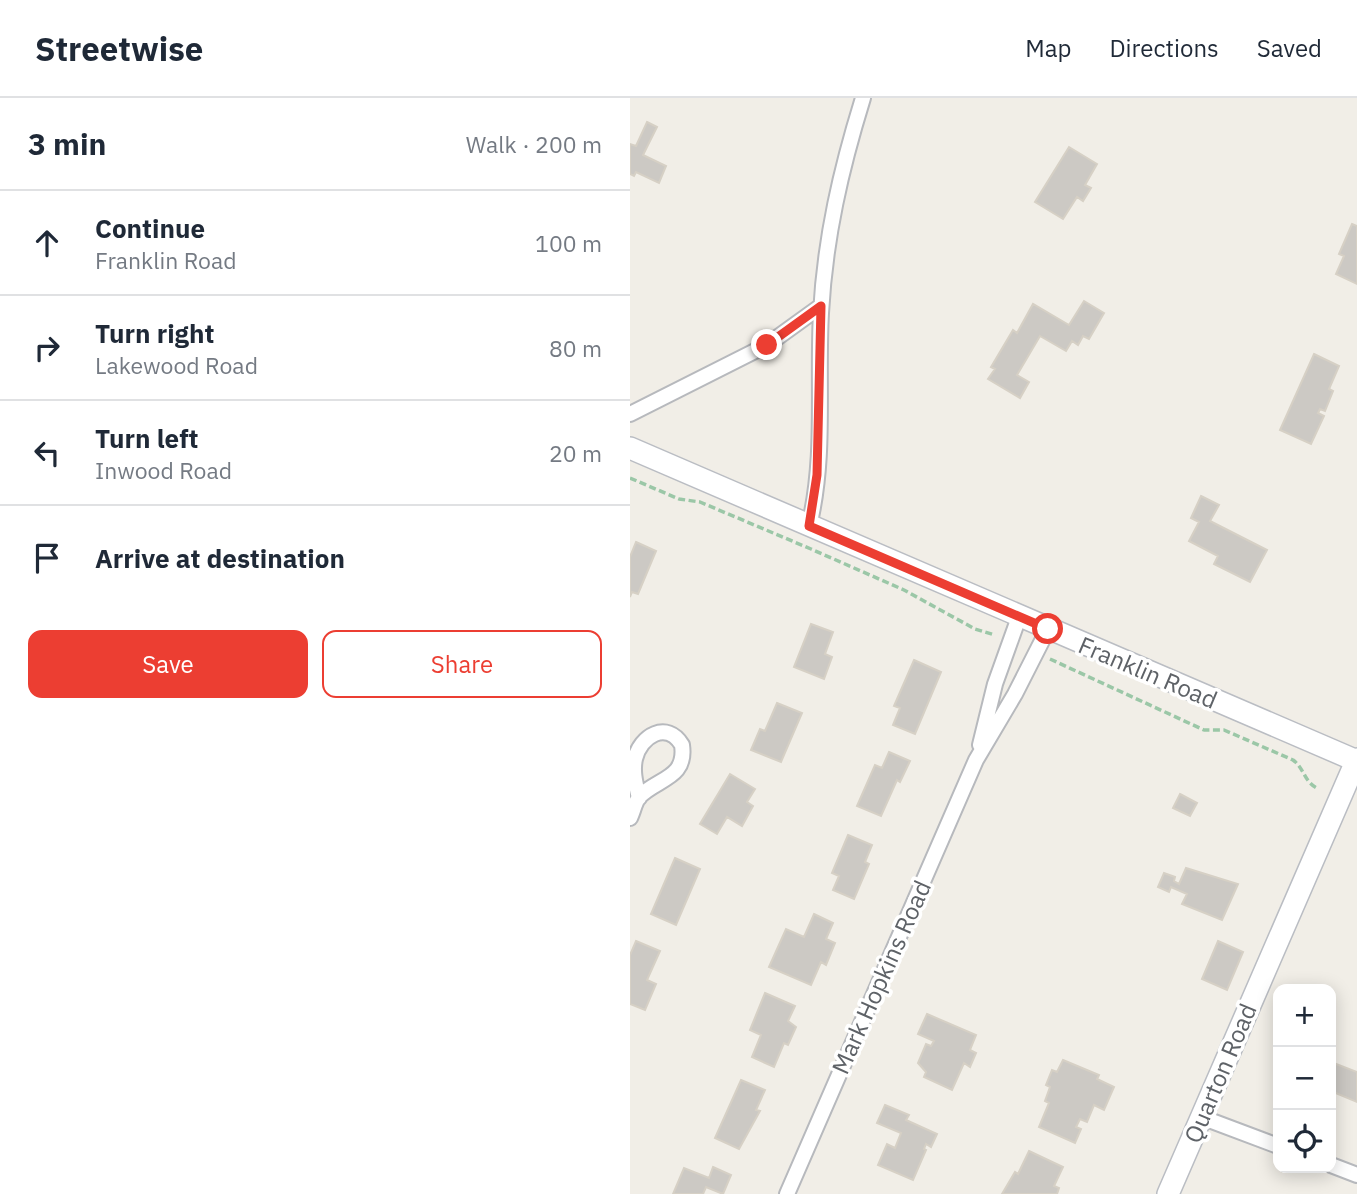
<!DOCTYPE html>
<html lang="en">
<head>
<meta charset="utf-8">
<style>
  :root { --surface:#fff; --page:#f6f6f7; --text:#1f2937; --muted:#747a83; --line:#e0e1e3; --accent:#ec3e32 }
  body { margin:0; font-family:"IBM Plex Sans",sans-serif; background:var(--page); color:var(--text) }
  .controls { position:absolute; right:21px; bottom:21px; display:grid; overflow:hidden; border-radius:14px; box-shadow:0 4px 18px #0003 }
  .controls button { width:63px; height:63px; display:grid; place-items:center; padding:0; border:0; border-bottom:2px solid var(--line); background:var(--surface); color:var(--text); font:35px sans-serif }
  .stop { position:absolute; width:21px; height:21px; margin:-16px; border:5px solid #ec3e32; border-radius:50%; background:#fff }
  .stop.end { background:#ec3e32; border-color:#fff; box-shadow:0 2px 7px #0008 }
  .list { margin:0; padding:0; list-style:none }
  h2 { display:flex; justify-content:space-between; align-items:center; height:91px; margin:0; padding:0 28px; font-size:30px }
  h2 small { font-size:23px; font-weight:400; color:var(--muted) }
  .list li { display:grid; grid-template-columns:46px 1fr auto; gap:21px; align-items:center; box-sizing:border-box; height:105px; padding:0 28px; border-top:2px solid var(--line) }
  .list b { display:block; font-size:26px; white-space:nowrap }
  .list p { margin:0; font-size:23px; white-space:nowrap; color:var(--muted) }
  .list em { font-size:23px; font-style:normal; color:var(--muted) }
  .actions { display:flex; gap:14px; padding:21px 28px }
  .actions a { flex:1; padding:16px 0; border:2px solid var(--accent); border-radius:14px; text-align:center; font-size:24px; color:var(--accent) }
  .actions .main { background:var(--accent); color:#fff }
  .icon { flex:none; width:38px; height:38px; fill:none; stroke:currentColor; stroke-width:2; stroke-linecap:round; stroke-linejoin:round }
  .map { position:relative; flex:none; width:727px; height:1096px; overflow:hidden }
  header { display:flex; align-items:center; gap:42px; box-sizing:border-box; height:98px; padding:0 35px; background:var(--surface); border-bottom:2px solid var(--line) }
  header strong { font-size:33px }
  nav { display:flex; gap:38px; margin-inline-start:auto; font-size:24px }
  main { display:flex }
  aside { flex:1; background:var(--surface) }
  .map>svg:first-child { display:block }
  .building { fill:#ccc9c4; stroke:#d6d0c5; stroke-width:2 }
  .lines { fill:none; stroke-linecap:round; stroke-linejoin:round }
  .street-casing { stroke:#b7b9bd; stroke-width:18 }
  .secondary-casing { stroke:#babdc3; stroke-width:24 }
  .path { stroke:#9bc7a7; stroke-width:3.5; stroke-dasharray:7 3.5; stroke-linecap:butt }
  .street { stroke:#fff; stroke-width:14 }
  .secondary { stroke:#fff; stroke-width:21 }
  .route { stroke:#ec3e32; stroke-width:9 }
  .labels { text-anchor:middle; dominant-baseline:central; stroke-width:7; stroke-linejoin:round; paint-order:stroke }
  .street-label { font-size:24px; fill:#5e6267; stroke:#fff }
</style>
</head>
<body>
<header>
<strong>Streetwise</strong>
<nav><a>Map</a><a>Directions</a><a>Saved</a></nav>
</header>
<main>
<aside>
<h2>3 min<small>Walk · 200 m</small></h2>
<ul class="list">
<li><svg class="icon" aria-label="ahead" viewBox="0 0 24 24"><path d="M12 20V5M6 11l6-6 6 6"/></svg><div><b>Continue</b><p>Franklin Road</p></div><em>100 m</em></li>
<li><svg class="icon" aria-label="right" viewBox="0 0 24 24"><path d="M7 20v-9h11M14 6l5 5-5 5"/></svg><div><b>Turn right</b><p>Lakewood Road</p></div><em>80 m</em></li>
<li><svg class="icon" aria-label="left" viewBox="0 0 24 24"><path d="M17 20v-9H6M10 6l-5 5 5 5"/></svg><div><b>Turn left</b><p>Inwood Road</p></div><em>20 m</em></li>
<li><svg class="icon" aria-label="arrive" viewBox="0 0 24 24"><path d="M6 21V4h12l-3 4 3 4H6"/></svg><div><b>Arrive at destination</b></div></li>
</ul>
<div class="actions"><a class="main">Save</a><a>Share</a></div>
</aside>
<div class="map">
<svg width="727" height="1096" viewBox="0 0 727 1096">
  <rect width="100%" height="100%" fill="#f1eee7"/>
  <path class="building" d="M17,24L27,29L13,57L36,68L29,85L6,74L4,78L0,76V46L6,48Z
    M439,49L467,66L455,87L461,90L453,103L447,99L433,121L405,104Z
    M722,126L727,128V186L706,176L714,158L709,156Z
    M454,203L474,215L459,241L453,238L448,247L442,243L436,253L410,238L387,277L399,284L390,300L358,281L365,271L361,269L383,232L387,235L403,206L439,227Z
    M684,256L709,268L699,291L703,293L695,313L690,311L688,315L694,318L681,346L650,332Z
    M571,398L589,407L580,423L637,452L620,484L584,466L588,458L559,443L569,424L561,420Z
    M6,444L26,453L8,496L2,494L0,499V459Z
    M181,526L203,534L195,556L202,559L194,581L164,569Z
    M284,562L311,574L285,636L263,627L270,610L264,608Z
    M147,605L172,615L151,664L121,652L130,631L135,633Z
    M259,654L280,663L270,684L267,682L251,718L227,708L245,667L252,670Z
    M100,676L125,691L117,704L123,708L112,728L97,719L87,736L70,726Z
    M550,696L567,705L560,718L543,710Z
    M218,737L242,747L235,764L239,766L224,801L203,792L209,778L202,775Z
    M45,760L70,771L46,827L21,816Z
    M556,770L608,786L592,822L552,806L557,796L541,789L539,794L528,789L534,775L545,779L544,783L549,786Z
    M184,816L203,825L196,841L205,845L196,867L191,864L181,887L139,869L156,831L174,839Z
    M6,843L30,853L17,882L26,886L15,912L0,906V857Z
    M588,843L613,854L597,892L572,881Z
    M135,895L165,908L158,923L166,929L158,947L154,945L144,969L122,959L131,937L120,932Z
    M297,916L346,937L340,952L346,955L340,969L334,965L322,992L294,979L296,974L288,965L296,946L301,948L304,943L288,936Z
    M433,962L469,977L467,981L484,989L474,1012L464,1007L457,1024L450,1021L446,1029L451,1031L445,1045L409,1029L419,1005L415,1003L420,989L416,987L422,972L427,974Z
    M701,964L727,974V1004L701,993Z
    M111,982L135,992L126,1012L130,1013L109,1051L85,1040Z
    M255,1007L279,1017L276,1022L307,1036L301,1049L296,1046L294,1051L296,1052L283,1082L248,1067L257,1046L265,1050L271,1035L247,1025Z
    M399,1053L433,1069L424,1088L429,1090L427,1096H372L385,1074L388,1076Z
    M83,1069L101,1077L93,1096L76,1089L73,1096H43L54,1070L79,1080Z"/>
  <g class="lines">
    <defs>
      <path id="street" d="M0,316L137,247L191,208
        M179,428C196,359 187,286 191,215C195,140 211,71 233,0
        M350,647L365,586L389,519
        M0,720C3,714 5,704 9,699C27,680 57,681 52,647C37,622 10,638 5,661C2,674 6,687 9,700
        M571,1019L648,1048
        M701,1067L727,1077
        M157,1096L346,662L385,596L418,531"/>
      <path id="secondary" d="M0,350L727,663
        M538,1096L727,661"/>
    </defs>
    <use href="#street" class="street-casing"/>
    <use href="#secondary" class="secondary-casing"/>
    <path class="path" d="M0,380L49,401L70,404L181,451L274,492L345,531L365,537
      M420,561L574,632H594L663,662C675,671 674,685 689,691"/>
    <use href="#street" class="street"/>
    <use href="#secondary" class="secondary"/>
  </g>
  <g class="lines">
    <path class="route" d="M137,247L191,208L187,377L179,428L418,531"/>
  </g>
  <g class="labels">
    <g class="street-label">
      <text transform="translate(518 574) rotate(23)">Franklin Road</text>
      <text transform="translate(251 879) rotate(-66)">Mark Hopkins Road</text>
      <text transform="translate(590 975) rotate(-67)">Quarton Road</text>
    </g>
  </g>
</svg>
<div class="controls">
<button>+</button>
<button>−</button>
<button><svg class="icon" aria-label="locate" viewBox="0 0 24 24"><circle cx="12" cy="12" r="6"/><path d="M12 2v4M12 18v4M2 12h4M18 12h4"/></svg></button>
</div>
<div class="stop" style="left:418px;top:531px"></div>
<div class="stop end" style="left:137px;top:247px"></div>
</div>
</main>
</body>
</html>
